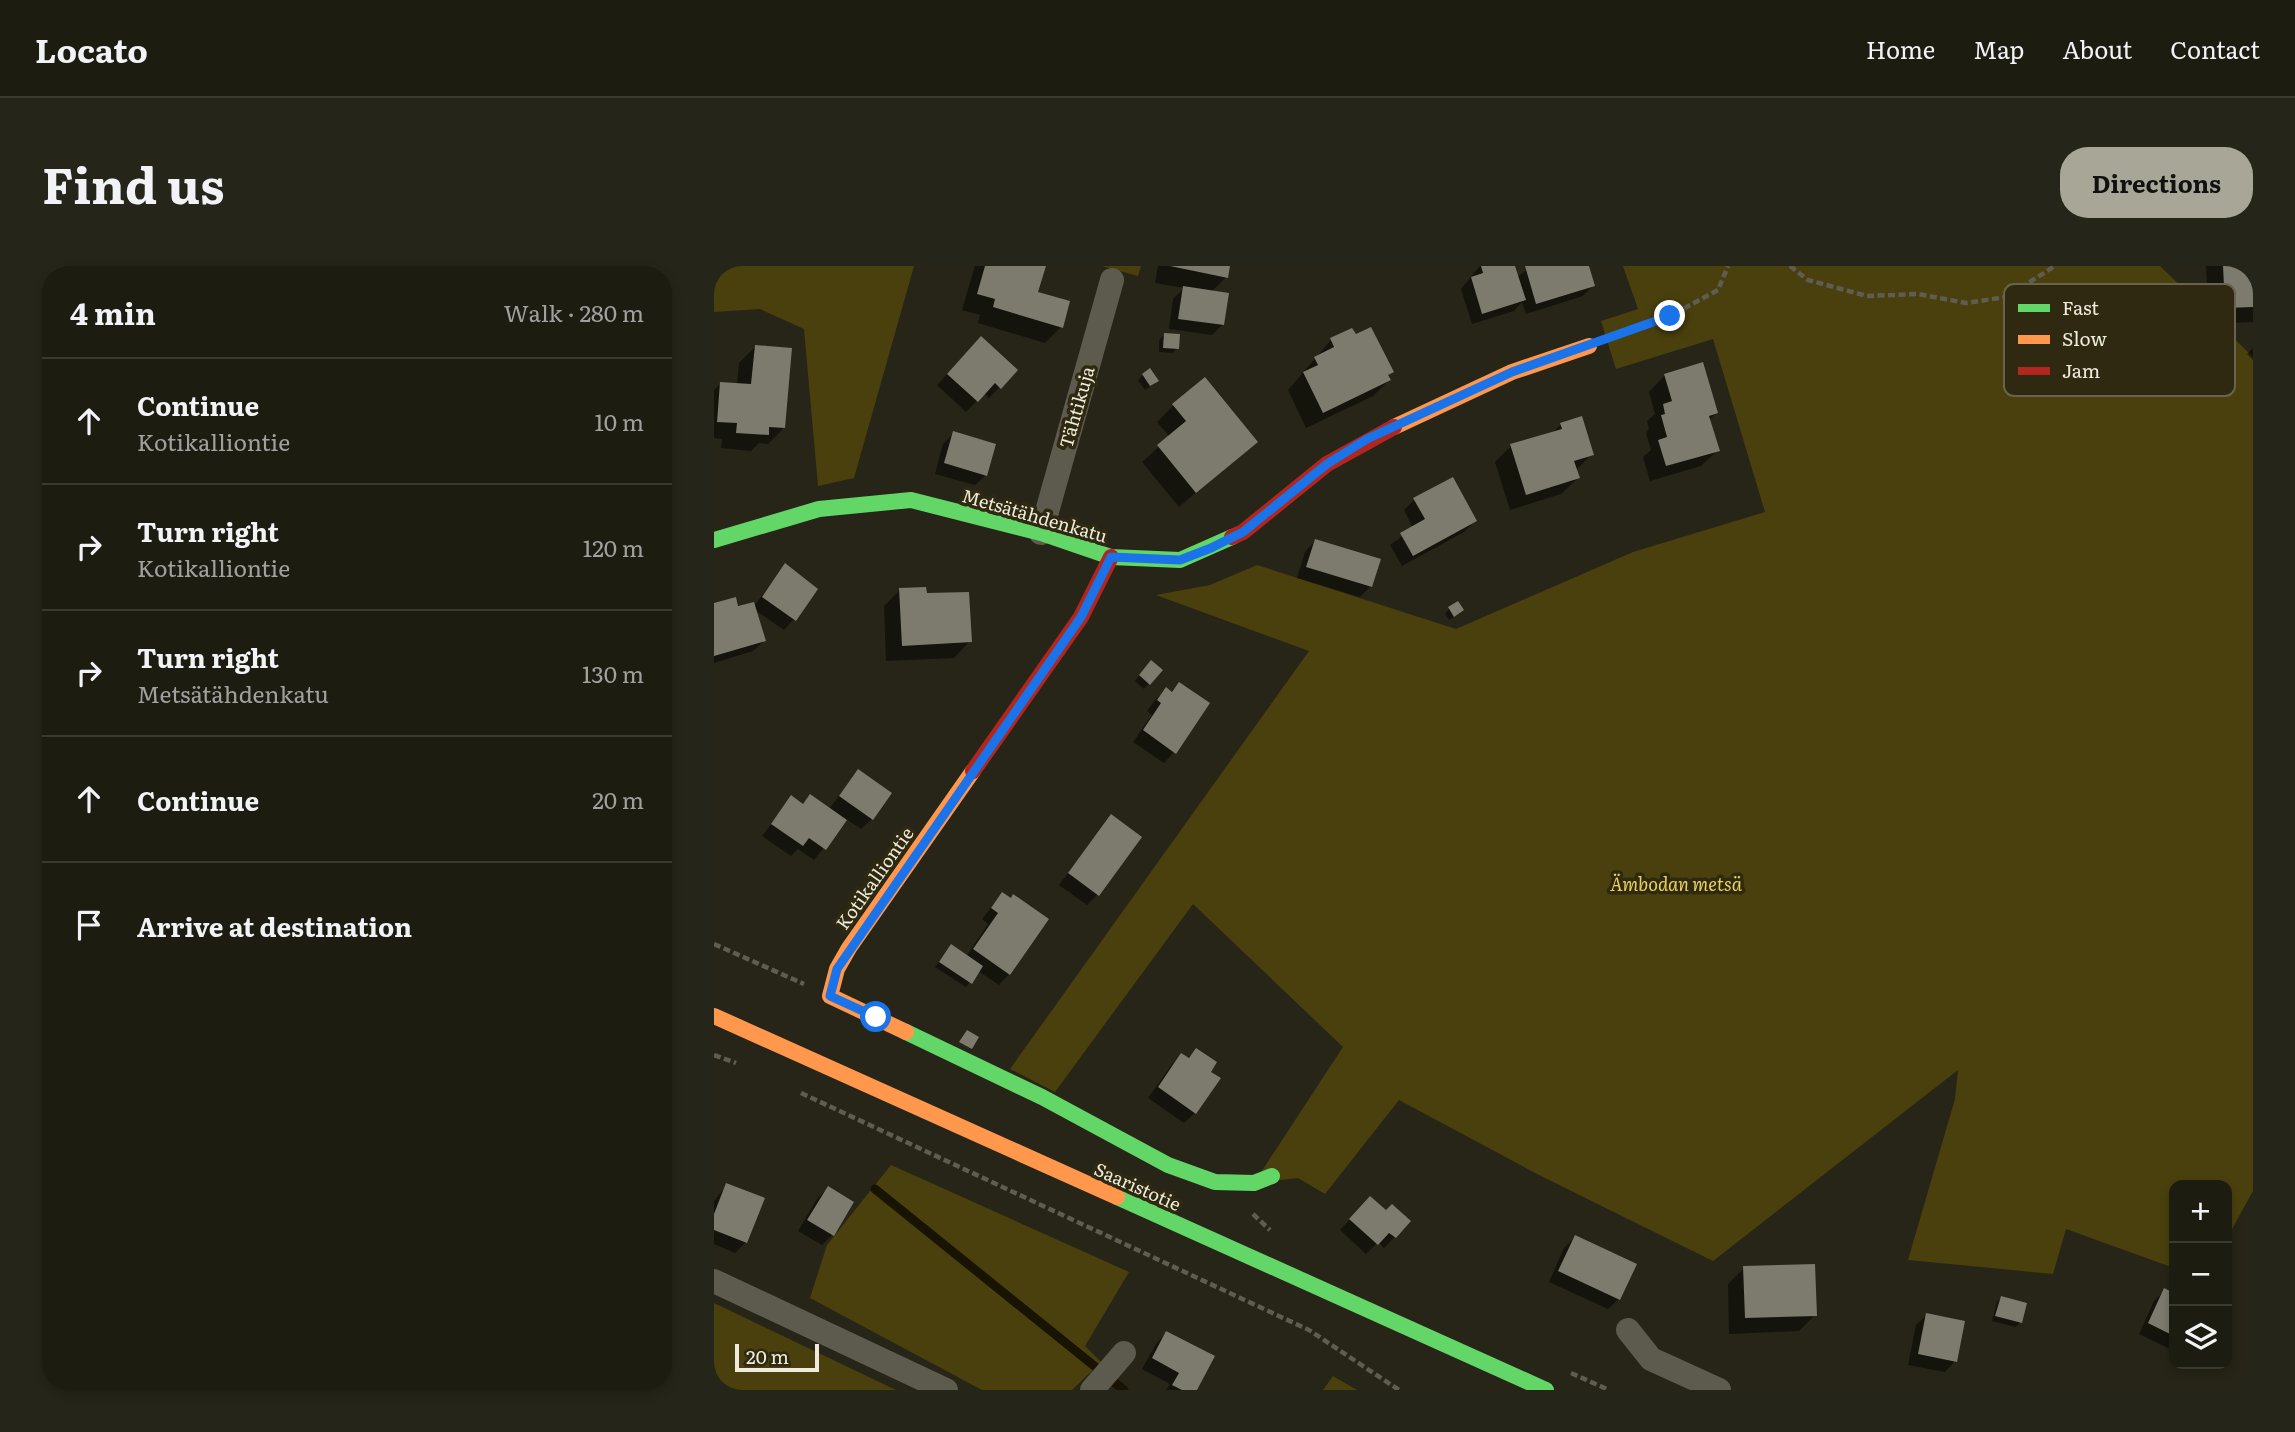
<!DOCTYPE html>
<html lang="en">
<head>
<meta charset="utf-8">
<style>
  :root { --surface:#1d1c11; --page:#25251a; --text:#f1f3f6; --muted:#a0a19f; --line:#3b3a31; --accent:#a8a697 }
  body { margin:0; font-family:Literata,serif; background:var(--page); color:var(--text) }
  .controls { position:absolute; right:21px; bottom:21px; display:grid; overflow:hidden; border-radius:14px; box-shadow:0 4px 10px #0003 }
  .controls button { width:63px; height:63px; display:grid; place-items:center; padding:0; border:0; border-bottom:2px solid var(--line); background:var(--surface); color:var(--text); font:35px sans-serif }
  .scale { position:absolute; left:21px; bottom:18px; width:84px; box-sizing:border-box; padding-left:7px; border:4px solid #eeebdc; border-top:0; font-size:19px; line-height:24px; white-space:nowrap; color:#eeebdc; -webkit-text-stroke:5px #2e2910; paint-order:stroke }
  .stop { position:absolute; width:21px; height:21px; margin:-16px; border:5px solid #1a73e8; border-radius:50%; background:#fff }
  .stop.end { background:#1a73e8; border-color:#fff; box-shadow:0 2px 7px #0008 }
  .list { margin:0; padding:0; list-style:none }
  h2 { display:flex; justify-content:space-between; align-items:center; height:91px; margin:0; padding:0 28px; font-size:30px }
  h2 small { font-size:23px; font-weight:400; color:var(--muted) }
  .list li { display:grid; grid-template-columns:46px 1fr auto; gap:21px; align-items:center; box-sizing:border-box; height:126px; padding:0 28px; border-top:2px solid var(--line) }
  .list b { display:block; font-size:26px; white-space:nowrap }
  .list p { margin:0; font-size:23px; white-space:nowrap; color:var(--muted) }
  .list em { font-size:23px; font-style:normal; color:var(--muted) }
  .icon { flex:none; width:38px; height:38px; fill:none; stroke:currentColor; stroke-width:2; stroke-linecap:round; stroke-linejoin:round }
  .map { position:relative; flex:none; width:1539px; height:1124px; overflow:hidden; border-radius:28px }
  header { display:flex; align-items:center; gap:42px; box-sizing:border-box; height:98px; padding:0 35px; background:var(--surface); border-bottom:2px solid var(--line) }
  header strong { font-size:33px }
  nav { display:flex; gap:38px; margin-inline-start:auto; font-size:24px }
  .intro { display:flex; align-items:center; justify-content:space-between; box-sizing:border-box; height:168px; padding:0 42px }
  h1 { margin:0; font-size:49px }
  .button { padding:18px 32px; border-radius:28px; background:var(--accent); color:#111; font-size:24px; font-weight:700 }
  main { display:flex; gap:42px; padding:0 42px }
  aside { flex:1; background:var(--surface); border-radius:28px; box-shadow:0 4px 10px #0003 }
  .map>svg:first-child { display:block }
  .green { fill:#4a400d }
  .shadow { fill:#0007 }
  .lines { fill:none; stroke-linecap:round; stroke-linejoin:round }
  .stream { stroke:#181302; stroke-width:9 }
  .building { fill:#7d7b6e }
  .path { stroke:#5f5d52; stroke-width:4.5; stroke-dasharray:7 3.5; stroke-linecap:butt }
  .street { stroke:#5d5b4e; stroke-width:24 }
  .fast { stroke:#63d668; stroke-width:16 }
  .slow { stroke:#ff974d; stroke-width:16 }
  .jam { stroke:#b3261e; stroke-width:16 }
  .route { stroke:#1a73e8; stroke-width:9 }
  .labels { text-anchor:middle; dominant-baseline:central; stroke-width:7; stroke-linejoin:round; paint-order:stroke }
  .street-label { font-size:18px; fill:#eeebdc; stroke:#2e2910 }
  .park-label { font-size:18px; font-style:italic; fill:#ead159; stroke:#2e2910 }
  .key { fill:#2e2910; stroke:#68634d; stroke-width:2 }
  .key-label { font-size:19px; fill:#eeebdc }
</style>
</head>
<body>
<header>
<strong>Locato</strong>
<nav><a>Home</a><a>Map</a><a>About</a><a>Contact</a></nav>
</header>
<div class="intro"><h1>Find us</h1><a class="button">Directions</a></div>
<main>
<aside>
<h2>4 min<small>Walk · 280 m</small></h2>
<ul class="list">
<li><svg class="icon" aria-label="ahead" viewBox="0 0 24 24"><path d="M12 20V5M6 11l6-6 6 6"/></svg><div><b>Continue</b><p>Kotikalliontie</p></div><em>10 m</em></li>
<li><svg class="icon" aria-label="right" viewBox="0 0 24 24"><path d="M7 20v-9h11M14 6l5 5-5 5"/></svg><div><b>Turn right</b><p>Kotikalliontie</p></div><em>120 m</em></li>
<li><svg class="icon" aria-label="right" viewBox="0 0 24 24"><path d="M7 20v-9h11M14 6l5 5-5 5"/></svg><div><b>Turn right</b><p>Metsätähdenkatu</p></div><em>130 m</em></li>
<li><svg class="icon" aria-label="ahead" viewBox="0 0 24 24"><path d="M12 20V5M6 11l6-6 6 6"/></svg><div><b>Continue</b></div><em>20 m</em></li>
<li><svg class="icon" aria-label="arrive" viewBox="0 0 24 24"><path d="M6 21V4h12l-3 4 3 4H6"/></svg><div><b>Arrive at destination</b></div></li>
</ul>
</aside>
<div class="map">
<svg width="1539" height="1124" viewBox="0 0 1539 1124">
  <rect width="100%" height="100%" fill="#272517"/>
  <path class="green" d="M0,0H200L140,212L104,220L90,63L46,43L0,46Z
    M388,0H427L424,10Z
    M909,0H1446L1539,91V925L1513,972V919H1460V1002L1352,963L1339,1008L1194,994L1241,833L1244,804L999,995L825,909L685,834L611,928L584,912L540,917L629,781L479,638L341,826L296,803L595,385L442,329L496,319L543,299L742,363L919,286L1051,246L999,73L902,103L887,55L924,43Z
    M177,899L415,1006L371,1080L387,1096L358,1124H268L96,1032L113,979Z
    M0,1037L182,1124H0Z
    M619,1110L643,1124H609Z"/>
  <path class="shadow" d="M261,0H330L322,27L347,61L331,77L264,57L266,49L248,44Z
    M444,0H514L512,11L497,26L508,59L498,69L455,63L459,33L470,22L441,17Z
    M766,0H799L803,11L818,0H873L879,19L869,30L812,48L808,36L800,45L758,58L747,23Z
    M1492,0H1539V56L1495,58Z
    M450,69L463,82L458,87L445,86V74Z
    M617,74L677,106L673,110L675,114L659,130L592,162L574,124Z
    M41,81L70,162L54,178L45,177L37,185L7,182L8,173L0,172V124L7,117L23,119L25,97Z
    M1539,82V94L1533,88Z
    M256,83L302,104L275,132L270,127L252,146L223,119Z
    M429,109L438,119L431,124L424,114Z
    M951,109L1002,147L995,154L1004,184L987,200L936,215L929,191L937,184L932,167L935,163L933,155L941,148L935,126Z
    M459,140L541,176L465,241L428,196L456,171L443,156Z
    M847,158L878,188L861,205L864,212L847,228L796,244L781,196L797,180L838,167Z
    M240,167L272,209L261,219L221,208L229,178Z
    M700,234L761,255L750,266L688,300L676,279L699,262L690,244Z
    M601,275L657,320L646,331L583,312L591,286Z
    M71,300L80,353L70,364L41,344L50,375L39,385L0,397V339L40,340Z
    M186,324L211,329L256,375L240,392L172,395L170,340Z
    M735,343L743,349L735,354L731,348Z
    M432,402L446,404L430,423L421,415Z
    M465,418L460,486L450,497L419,476L438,449L433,445L441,434L452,423L456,427Z
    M144,505L158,553L147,563L132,553L100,594L84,583L77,590L48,570L78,532L88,539L96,530L115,543Z
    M397,551L383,629L373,639L345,619Z
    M288,628L295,708L285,719L264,705L252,721L221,701L237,681L252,691L274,658L268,653Z
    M482,784L494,806L481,847L470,857L434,832L457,800L467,789L473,793Z
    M13,919L32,976L21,987L0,978V935Z
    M114,922L118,969L108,979L84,965L103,933Z
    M646,943L672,946L695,956L670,982L664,976L652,988L626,964Z
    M861,971L905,1033L894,1043L835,1016L850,982Z
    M1030,1002L1101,1049L1085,1065L1015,1068L1014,1018Z
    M1460,1023V1085L1425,1068L1440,1035L1451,1024L1456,1027Z
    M1287,1032L1306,1056L1302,1061L1278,1055L1283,1036Z
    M1213,1049L1241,1095L1231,1106L1194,1099L1202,1059Z
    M452,1067L481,1124H452L456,1118L428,1103L442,1078Z"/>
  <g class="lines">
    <path class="stream" d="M161,923L410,1124"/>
  </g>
  <path class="building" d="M271,0H332L324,26L356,35L349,62L279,41L281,33L263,28Z
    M456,0H516L514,12Z
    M767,0H801L812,34L768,48L757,11L769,7Z
    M811,0H875L881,20L822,38Z
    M1509,0H1539V41L1511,42Z
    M469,20L515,27L510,59L464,53Z
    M657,61L680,106L674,109L677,114L609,147L589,106L604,99L600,91L620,81L616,72L638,62L642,68Z
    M450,67L466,68L465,83L449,82Z
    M267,70L304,104L287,123L281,117L264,136L233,108Z
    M41,79L78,82L71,162L55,161V169L22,167L23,157L3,156L6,116L37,118Z
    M989,96L1004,147L995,150L1006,185L952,200L944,174L953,171L947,149L951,148L949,138L958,135L950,108Z
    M436,102L445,115L436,120L428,108Z
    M491,111L544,176L482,227L443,179L472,155L458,138Z
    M868,150L880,189L860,195L866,212L812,229L796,178L848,163L846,157Z
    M239,165L282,178L273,210L230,197Z
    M739,211L763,255L699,290L686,267L711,253L699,232Z
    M601,273L667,293L658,321L592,301Z
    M71,297L104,323L82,355L48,331Z
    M212,321L213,327L255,326L258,376L188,380L185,322Z
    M22,331L24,340L40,336L52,375L0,390V337Z
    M744,335L750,344L740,351L734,341Z
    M437,394L449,404L436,419L425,409Z
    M465,416L496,437L462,488L429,464L447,437L443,434L452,421L458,426Z
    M144,503L178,527L159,554L125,530Z
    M96,528L133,554L112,584L95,572L89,580L57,558L77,529L89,538Z
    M397,548L428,571L385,630L354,607Z
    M288,626L297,632L299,628L335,653L296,709L259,683L284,647L277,642Z
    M237,678L269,700L258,718L225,696Z
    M253,764L265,771L258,783L245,776Z
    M482,782L503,796L497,806L507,812L482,848L444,821L467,787L475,792Z
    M12,917L51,932L33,977L0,964V948Z
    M114,920L140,936L120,970L93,954Z
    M656,930L672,944L678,938L697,955L682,972L675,967L664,979L635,953Z
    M861,969L923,998L906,1034L844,1005Z
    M1101,998L1103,1050L1031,1052L1029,1000Z
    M1450,1022L1460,1027V1070L1434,1057Z
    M1287,1030L1313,1037L1308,1057L1281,1050Z
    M1212,1047L1251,1055L1243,1096L1204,1088Z
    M452,1065L501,1090L483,1124H468L458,1119L465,1107L438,1092Z"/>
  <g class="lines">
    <path class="path" d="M1076,0L1094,14L1153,30L1204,28L1252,37L1292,31L1341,0
      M902,70L956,50L1004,24L1014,0
      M0,678L90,718
      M0,789L22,797
      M87,827L595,1064L685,1124
      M539,948L556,964
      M857,1107L895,1124"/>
    <path class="street" d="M327,267L398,14
      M0,1015L232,1124
      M914,1064L937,1093L1005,1124
      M378,1124L410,1087"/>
    <path class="fast" d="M0,274L105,243L197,234L327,267L397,291L466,294L518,271
      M192,766L328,831L454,899L501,916L540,917L558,910
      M403,931L832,1124"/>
    <path class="slow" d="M680,161L798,106L875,80
      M0,750L403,931
      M192,766L116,730L123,703L135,682L259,505"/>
    <path class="jam" d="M518,271L529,266L613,198L680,161
      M259,505L367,351L397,291"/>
  </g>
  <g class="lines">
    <path class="route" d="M162,751L116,730L123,703L367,351L397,291L466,294L497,282L529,266L613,198L653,173L798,106L956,50"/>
  </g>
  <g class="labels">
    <g class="street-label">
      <text transform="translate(362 141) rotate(-74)">Tähtikuja</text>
      <text transform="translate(321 249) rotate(16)">Metsätähdenkatu</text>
      <text transform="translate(160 612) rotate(-55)">Kotikalliontie</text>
      <text transform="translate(424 920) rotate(24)">Saaristotie</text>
    </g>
    <g class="park-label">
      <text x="962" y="617">Ämbodan metsä</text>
    </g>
  </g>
  <rect x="1290" y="18" width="231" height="112" rx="10" class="key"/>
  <rect x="1304" y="38" width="32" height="8" fill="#63d668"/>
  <rect x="1304" y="69" width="32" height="9" fill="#ff974d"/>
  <rect x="1304" y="101" width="32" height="8" fill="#b3261e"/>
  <g class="key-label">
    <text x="1348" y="49">Fast</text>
    <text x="1348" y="80">Slow</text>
    <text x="1348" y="112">Jam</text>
  </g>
</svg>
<div class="controls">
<button>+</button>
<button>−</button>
<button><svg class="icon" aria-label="layers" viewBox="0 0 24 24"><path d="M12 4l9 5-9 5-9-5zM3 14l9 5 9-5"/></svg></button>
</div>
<div class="scale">20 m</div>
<div class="stop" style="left:162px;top:751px"></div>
<div class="stop end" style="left:956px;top:50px"></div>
</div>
</main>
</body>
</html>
